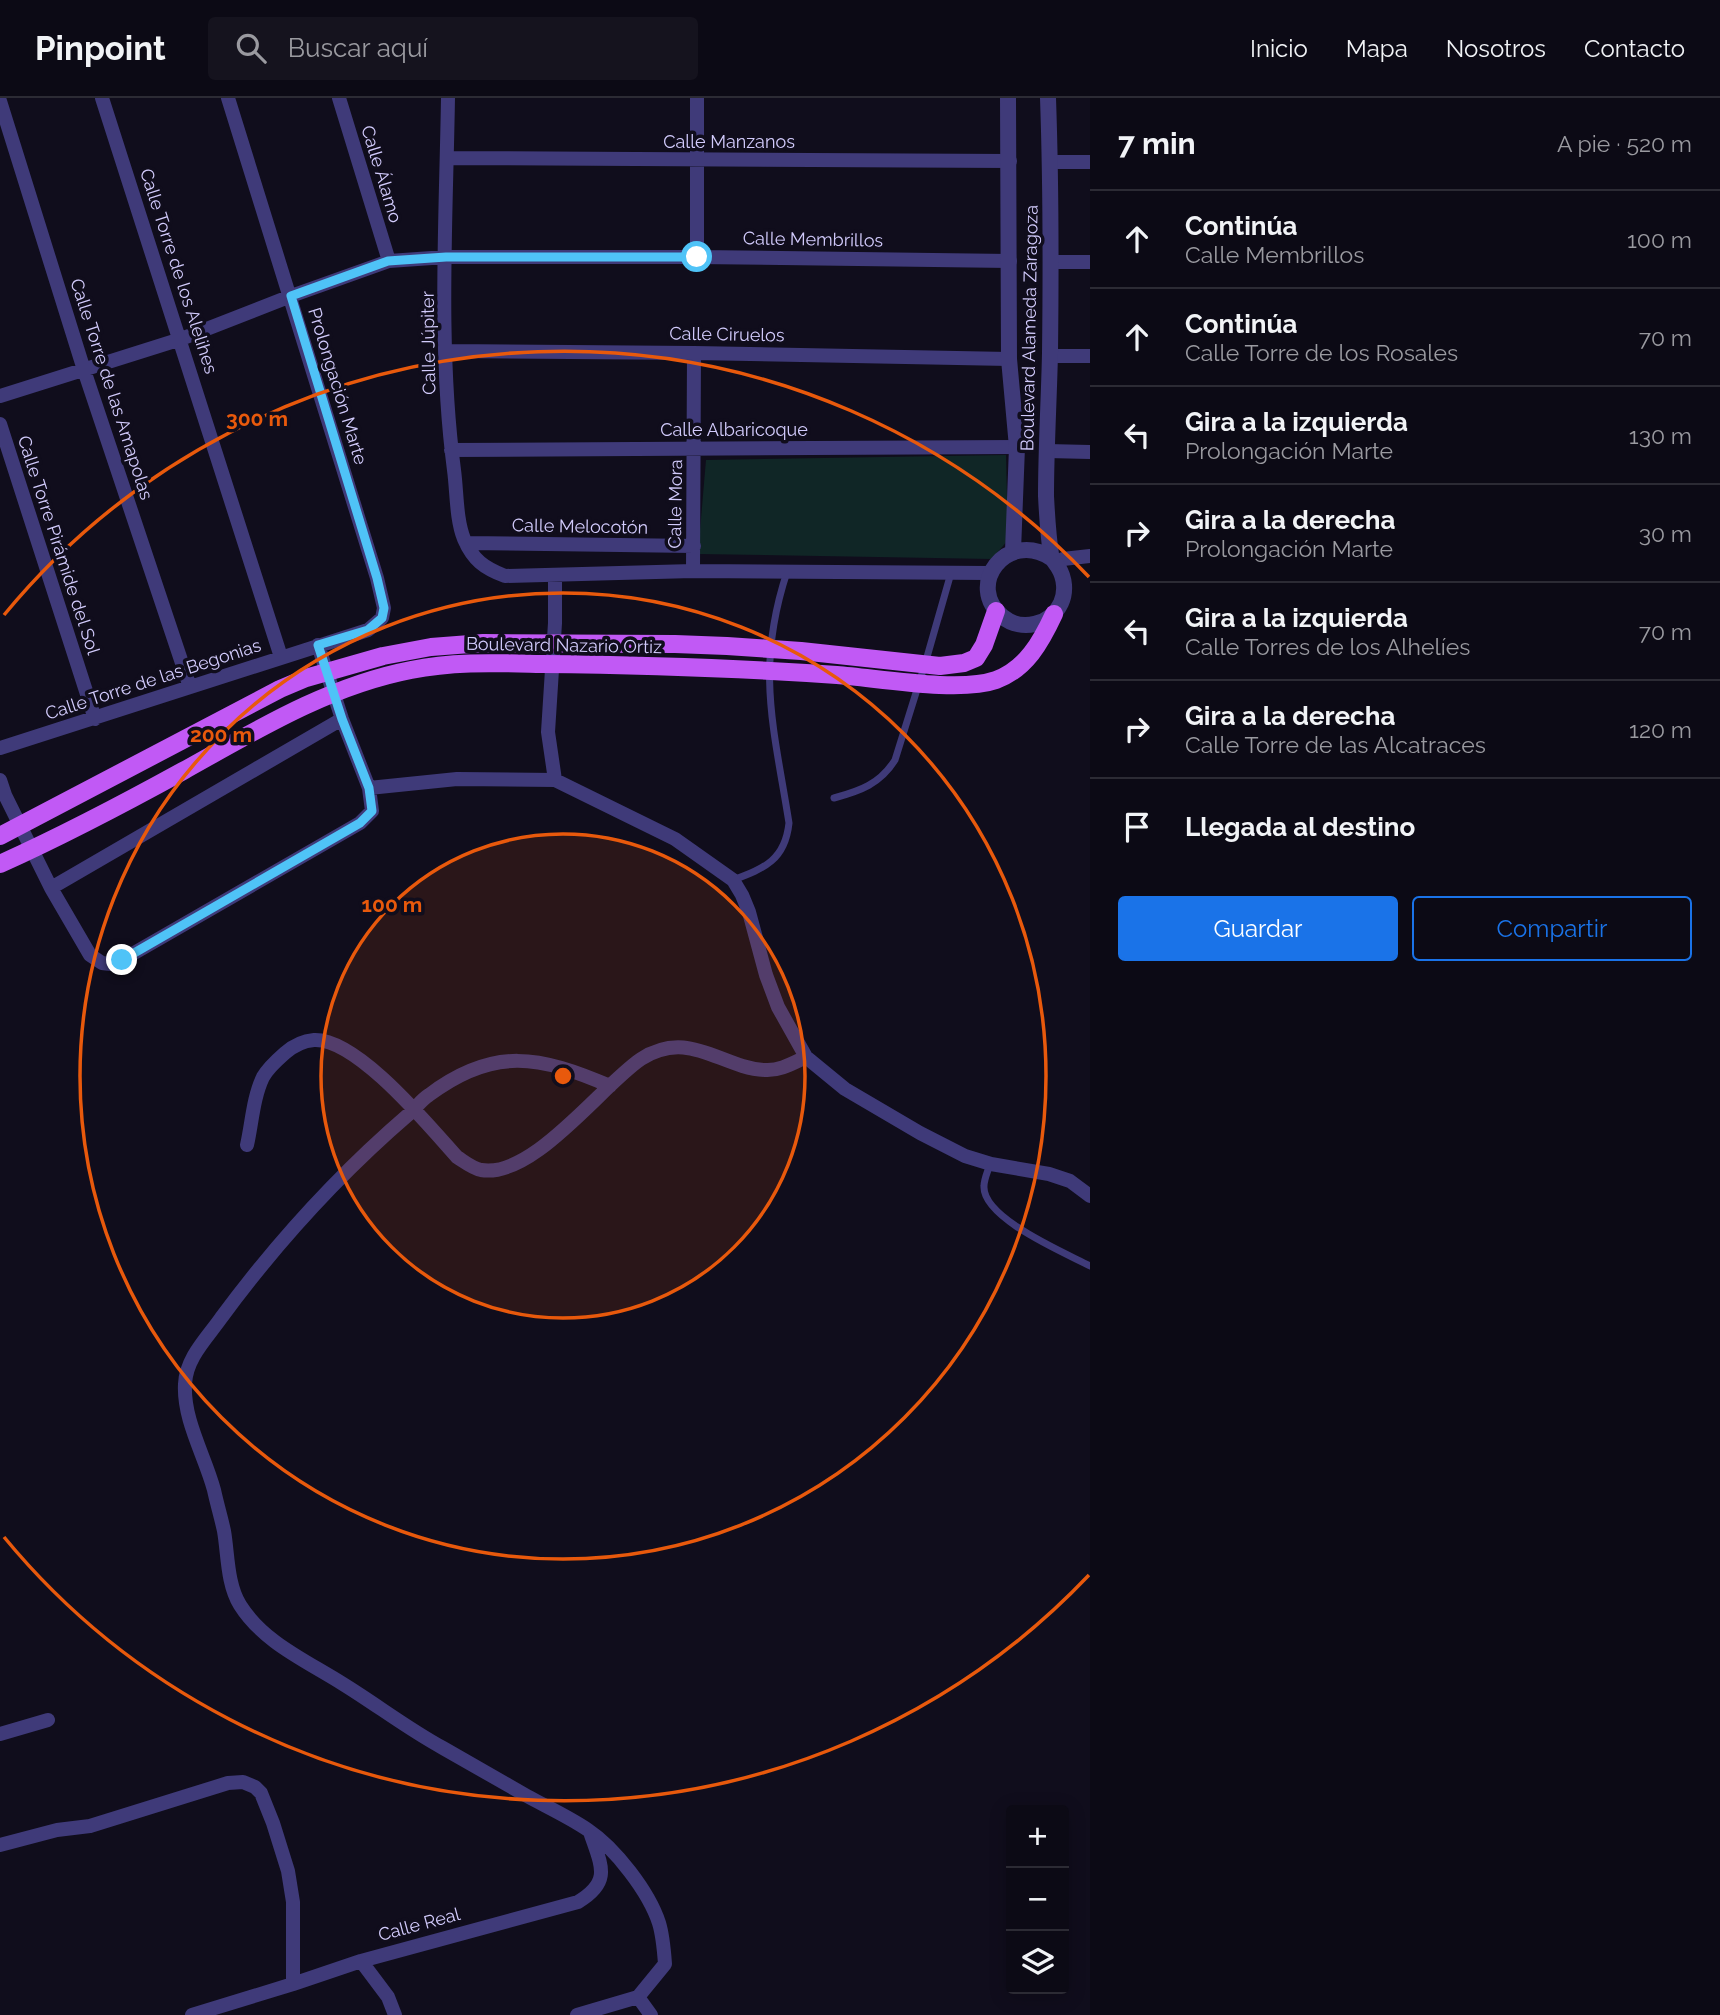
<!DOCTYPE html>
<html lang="es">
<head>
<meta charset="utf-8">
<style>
  :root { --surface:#0c0a15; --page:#15131e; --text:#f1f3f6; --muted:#9a9aa0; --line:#2c2b34; --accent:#1a73e8 }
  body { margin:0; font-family:Raleway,sans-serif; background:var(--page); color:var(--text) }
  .controls { position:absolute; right:21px; bottom:21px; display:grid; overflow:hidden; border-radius:7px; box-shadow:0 4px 18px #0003 }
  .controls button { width:63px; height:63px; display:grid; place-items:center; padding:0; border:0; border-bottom:2px solid var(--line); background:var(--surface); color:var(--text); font:35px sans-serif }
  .stop { position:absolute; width:21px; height:21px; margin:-16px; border:5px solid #4fc3f7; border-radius:50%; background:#fff }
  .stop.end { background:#4fc3f7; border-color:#fff; box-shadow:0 2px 7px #0008 }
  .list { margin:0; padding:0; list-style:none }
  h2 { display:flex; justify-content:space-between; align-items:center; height:91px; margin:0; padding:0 28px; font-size:30px }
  h2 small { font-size:23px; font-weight:400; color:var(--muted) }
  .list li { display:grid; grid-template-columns:46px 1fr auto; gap:21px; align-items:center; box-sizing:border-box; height:98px; padding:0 28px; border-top:2px solid var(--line) }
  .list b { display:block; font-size:26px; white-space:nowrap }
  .list p { margin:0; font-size:23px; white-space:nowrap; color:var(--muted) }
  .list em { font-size:23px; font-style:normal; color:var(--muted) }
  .actions { display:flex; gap:14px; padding:21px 28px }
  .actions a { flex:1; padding:16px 0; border:2px solid var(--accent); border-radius:7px; text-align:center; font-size:24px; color:var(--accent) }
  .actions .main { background:var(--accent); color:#fff }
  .icon { flex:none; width:38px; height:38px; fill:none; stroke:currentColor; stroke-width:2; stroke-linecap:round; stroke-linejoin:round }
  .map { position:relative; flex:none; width:1090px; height:1917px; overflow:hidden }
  header { display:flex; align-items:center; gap:42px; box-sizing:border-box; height:98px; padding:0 35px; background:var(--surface); border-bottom:2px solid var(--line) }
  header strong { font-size:33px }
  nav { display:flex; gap:38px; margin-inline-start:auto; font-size:24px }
  .search { width:490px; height:63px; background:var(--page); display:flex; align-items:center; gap:18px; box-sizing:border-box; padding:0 24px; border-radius:7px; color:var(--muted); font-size:26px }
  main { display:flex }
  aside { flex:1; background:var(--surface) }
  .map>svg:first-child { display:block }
  .green { fill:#102626 }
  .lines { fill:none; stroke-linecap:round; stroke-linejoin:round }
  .service { stroke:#3f3a79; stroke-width:7 }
  .minor { stroke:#3f3a79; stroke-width:14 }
  .tertiary { stroke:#3f3a79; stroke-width:16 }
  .primary { stroke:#c159f5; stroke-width:18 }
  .route { stroke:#4fc3f7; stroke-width:9 }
  .ring { fill:none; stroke:#e8590c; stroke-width:3.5 }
  .labels { text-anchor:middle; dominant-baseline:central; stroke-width:7; stroke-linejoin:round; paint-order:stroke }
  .street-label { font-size:18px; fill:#d2cbfc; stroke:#100d1c }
  .centre { fill:#e8590c; stroke:#100d1c; stroke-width:3.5 }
  .ring-label { font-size:21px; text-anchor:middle; font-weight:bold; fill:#e8590c; stroke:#100d1c; stroke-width:7; stroke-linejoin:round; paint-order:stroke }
</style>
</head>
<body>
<header>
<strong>Pinpoint</strong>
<div class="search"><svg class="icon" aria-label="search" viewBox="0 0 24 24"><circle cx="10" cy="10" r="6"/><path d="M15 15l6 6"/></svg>Buscar aquí</div>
<nav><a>Inicio</a><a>Mapa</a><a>Nosotros</a><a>Contacto</a></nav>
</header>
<main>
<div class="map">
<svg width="1090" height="1917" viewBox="0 0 1090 1917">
  <rect width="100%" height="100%" fill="#100d1c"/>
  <path class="green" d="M1006,357L1008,442L992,461L698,456L706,362Z"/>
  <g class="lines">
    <path class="service" d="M834,700C860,693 880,686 895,662L925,566L951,475
      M733,782C765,770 785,762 789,725C774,630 755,571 787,474
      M990,1066C988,1073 984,1081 984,1088C982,1120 1065,1155 1090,1168"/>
    <path class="minor" d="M102,0L281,559
      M339,0L389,163
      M448,0C446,123 438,250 454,372C457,394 456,421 464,441C473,462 484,470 505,478L693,473L990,475
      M0,3L84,272L190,589
      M447,60L1010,63
      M1050,64H1090
      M697,159V0
      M1050,164H1090
      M445,253L694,255L1009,261
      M1050,258H1090
      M0,298L181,241L291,198L389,163L446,159H697L1010,163
      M0,326L95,621
      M451,352L1017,349
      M1047,353L1090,354
      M466,445L694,448
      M1058,467L1063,461L1090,458
      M693,473L694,255
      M0,650L368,532L382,520L384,510L377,480L228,0
      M0,682L5,697L51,790L90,857L102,865L110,866L122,862L360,725L372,713L369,690L342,621L318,547
      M555,682L548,634L555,525V478
      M369,690L457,681L555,682L675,741L733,782L742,797L749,814L766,877L778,909L806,959L845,991L920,1035L965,1058L991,1066L1049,1076L1070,1083L1090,1098
      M51,790L342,621
      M610,988C540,958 494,948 429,997C421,1002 416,1010 409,1016C337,1078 277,1144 221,1220C207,1240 186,1260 185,1286C183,1322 205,1358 214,1392C217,1406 221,1419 224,1433C228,1456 227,1486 240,1507C264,1545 307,1563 343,1586C377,1607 408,1631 443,1650C471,1666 499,1682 527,1698C547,1709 569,1719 588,1732C615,1750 649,1794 659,1825C663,1838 664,1852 665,1866L638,1899
      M247,1047C252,1025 253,1000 263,979C268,970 277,962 285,955C293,948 302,943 314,942C357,940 429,1028 457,1059C465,1064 472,1070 481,1072C533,1081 602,987 641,961C689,930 721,970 765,972C780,973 793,965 806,959
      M0,1636L48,1622
      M0,1747L57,1732L90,1728L228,1685L243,1684L255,1689L261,1695L273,1725L288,1773L293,1804V1886
      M361,1863L388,1899L395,1917
      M638,1899L651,1917
      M192,1917L293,1886L361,1863L578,1804C611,1784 602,1769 591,1737
      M577,1917L638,1899"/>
    <path class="tertiary" d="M1008,0L1009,261L1017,349L1013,453
      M1048,0C1051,85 1051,170 1050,255C1049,302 1046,350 1046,398C1047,417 1048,437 1051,456C1052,462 1055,464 1058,469C1065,480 1066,494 1061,505C1051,527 1021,534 1003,519C964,488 1007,431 1051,460"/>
    <path class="primary" d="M0,738L280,591L306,580L383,558L431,549L483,545L675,546L727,548L801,553L940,568L964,565L976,560L984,547L996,513
      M0,766C62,738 123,706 183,673C255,633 328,588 411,572C454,563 497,565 541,566C640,567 739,570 837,577C878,580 959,595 996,582C1026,571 1041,544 1054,516"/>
  </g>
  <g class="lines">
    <path class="route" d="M122,862L360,725L372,713L369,690L342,621L318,547L368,532L382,520L384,510L377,480L291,198L388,163L446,159H697"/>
  </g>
  <circle cx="563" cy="978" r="242" fill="#e8590c" fill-opacity=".12"/>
  <g class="ring">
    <circle cx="563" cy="978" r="242"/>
    <circle cx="563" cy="978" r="483"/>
    <path d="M1089 1477A725 725 0 0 1 4 1439M4 517A725 725 0 0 1 1089 479"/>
  </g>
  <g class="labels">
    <g class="street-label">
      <text x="729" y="43">Calle Manzanos</text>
      <text transform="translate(382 76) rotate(73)">Calle Álamo</text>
      <text transform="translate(813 141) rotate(1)">Calle Membrillos</text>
      <text transform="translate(179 173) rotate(72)">Calle Torre de los Alelihes</text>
      <text transform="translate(1029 230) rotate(-89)">Boulevard Alameda Zaragoza</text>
      <text transform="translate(727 236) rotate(1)">Calle Ciruelos</text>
      <text transform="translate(428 245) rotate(-91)">Calle Júpiter</text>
      <text transform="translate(338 288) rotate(73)">Prolongación Marte</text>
      <text transform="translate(112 291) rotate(72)">Calle Torre de las Amapolas</text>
      <text x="734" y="331">Calle Albaricoque</text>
      <text transform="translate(675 406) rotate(-89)">Calle Mora</text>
      <text transform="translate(580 428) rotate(1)">Calle Melocotón</text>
      <text transform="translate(59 447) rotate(72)">Calle Torre Pirámide del Sol</text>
      <text transform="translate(564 547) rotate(1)">Boulevard Nazario Ortiz</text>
      <text transform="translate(153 581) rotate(-18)">Calle Torre de las Begonias</text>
      <text transform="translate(419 1826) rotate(-15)">Calle Real</text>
    </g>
  </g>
  <circle cx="563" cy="978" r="10" class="centre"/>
  <g class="ring-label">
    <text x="257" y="328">300 m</text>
    <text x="221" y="644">200 m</text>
    <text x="392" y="814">100 m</text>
  </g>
</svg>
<div class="controls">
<button>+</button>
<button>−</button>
<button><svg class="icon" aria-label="layers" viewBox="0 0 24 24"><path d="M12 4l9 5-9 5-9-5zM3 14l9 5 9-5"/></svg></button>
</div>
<div class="stop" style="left:697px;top:159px"></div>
<div class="stop end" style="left:122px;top:862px"></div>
</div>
<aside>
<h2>7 min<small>A pie · 520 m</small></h2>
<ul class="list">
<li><svg class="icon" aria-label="ahead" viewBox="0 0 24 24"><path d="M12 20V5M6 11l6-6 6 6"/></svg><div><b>Continúa</b><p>Calle Membrillos</p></div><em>100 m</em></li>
<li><svg class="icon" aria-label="ahead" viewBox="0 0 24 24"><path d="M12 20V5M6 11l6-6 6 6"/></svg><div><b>Continúa</b><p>Calle Torre de los Rosales</p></div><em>70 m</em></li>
<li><svg class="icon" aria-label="left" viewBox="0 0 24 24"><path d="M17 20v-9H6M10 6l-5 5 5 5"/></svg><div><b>Gira a la izquierda</b><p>Prolongación Marte</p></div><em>130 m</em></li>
<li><svg class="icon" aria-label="right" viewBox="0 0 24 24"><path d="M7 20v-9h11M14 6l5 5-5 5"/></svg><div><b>Gira a la derecha</b><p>Prolongación Marte</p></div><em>30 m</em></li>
<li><svg class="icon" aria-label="left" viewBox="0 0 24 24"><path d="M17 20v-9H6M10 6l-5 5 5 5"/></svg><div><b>Gira a la izquierda</b><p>Calle Torres de los Alhelíes</p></div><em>70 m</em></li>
<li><svg class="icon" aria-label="right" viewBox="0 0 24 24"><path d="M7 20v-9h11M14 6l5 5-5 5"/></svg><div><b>Gira a la derecha</b><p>Calle Torre de las Alcatraces</p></div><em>120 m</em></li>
<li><svg class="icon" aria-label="arrive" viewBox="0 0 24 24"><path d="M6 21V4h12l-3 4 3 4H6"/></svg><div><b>Llegada al destino</b></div></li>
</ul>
<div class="actions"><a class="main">Guardar</a><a>Compartir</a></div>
</aside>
</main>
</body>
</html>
